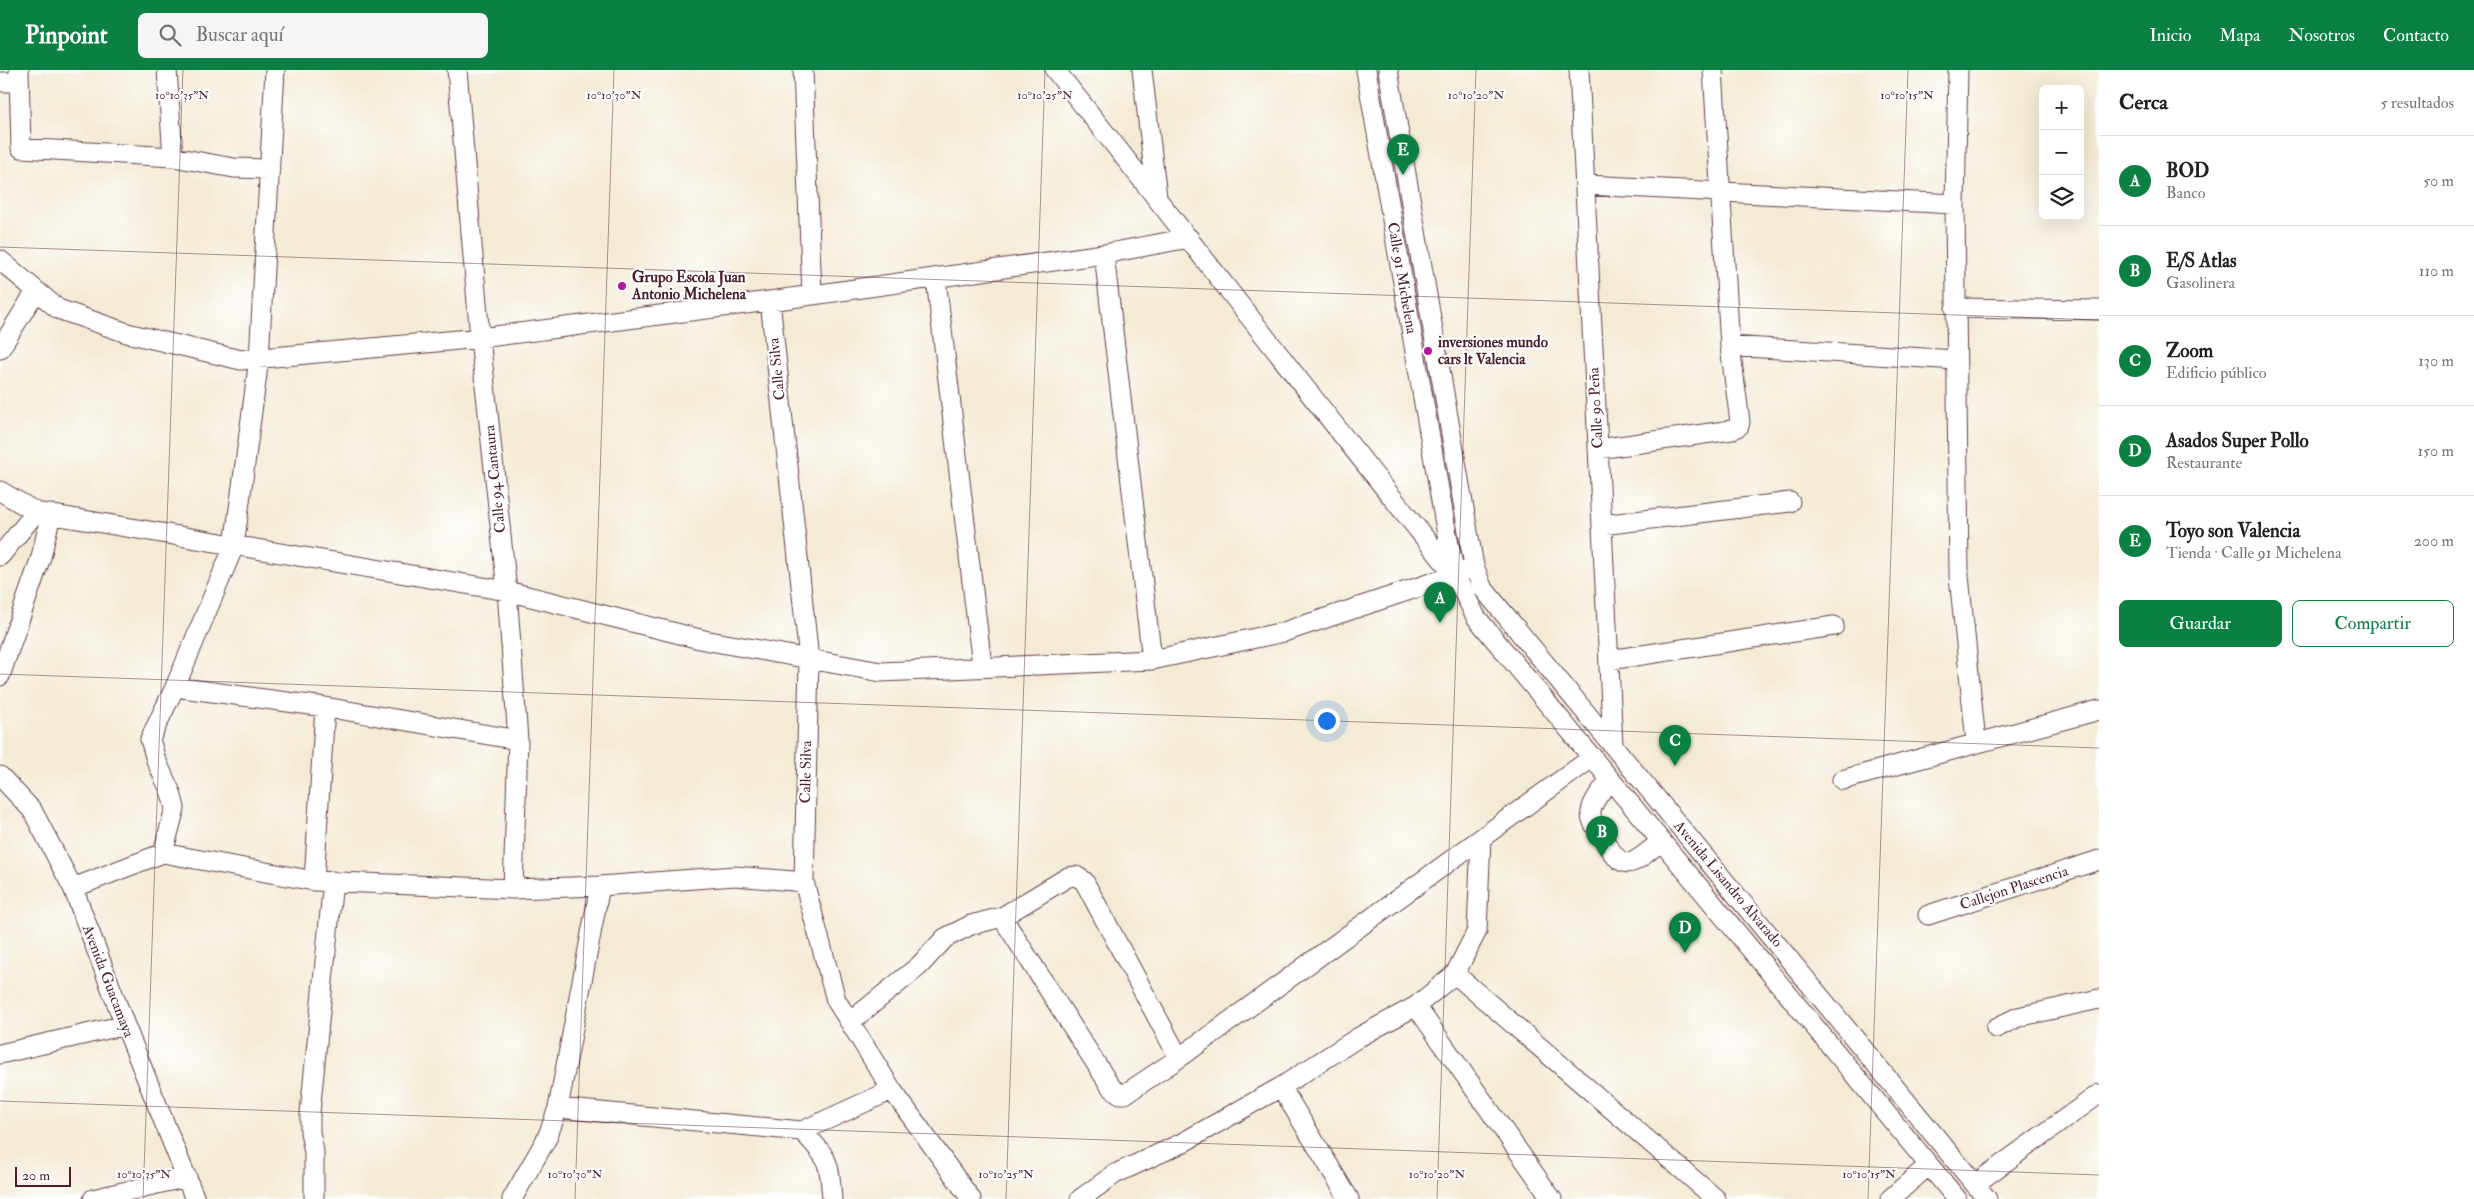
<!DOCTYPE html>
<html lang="es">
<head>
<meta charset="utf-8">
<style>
  :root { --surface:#fff; --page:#f6f6f6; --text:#222; --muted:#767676; --line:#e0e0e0; --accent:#0b8043 }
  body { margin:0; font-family:"IM FELL Double Pica",serif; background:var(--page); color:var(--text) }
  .controls { position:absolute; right:15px; top:15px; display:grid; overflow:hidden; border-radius:8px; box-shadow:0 5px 20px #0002 }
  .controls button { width:45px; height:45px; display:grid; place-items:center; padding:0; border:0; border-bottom:1px solid var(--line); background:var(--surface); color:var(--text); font:25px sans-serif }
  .scale { position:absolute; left:15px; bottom:12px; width:56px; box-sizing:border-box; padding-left:5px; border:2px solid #4a1f2b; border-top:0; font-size:14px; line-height:18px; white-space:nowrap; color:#4a1f2b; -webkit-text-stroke:4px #fff; paint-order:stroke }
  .you { position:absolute; left:1326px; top:650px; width:18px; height:18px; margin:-12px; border:4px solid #fff; border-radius:50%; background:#1a73e8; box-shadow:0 0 0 8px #1a73e833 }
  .badge { display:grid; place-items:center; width:32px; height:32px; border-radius:50%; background:var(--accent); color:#fff; font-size:16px; font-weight:700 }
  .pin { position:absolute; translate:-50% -41px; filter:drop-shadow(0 1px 2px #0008) }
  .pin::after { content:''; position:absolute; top:26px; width:18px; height:15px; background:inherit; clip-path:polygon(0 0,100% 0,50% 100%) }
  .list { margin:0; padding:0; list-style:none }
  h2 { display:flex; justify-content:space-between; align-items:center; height:65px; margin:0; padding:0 20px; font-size:21px }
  h2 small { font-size:16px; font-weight:400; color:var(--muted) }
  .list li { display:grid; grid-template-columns:32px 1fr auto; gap:15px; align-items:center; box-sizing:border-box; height:90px; padding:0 20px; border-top:1px solid var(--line) }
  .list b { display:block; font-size:19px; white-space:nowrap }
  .list p { margin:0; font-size:16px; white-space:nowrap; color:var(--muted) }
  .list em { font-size:16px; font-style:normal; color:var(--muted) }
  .actions { display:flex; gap:10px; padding:15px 20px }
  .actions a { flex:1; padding:11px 0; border:1px solid var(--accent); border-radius:8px; text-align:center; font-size:18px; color:var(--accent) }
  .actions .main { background:var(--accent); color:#fff }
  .icon { flex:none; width:28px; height:28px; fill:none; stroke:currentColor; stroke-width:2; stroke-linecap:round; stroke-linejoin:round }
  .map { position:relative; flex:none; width:2099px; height:1129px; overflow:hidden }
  header { display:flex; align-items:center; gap:30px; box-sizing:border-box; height:70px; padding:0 25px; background:var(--accent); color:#fff }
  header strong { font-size:24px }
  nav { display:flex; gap:28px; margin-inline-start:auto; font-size:18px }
  .search { width:350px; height:45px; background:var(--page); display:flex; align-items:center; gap:12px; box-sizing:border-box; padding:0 18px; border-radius:8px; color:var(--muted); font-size:19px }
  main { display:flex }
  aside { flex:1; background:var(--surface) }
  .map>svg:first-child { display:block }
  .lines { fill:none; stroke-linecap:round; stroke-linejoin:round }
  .minor-casing { stroke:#643e45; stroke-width:21 }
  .minor { stroke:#fff; stroke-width:19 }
  .ticks { fill:none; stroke:#4a1f2b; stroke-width:1; stroke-opacity:0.45 }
  .poi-dot { fill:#b5179e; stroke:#fff; stroke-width:2 }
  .labels { text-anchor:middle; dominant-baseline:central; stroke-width:4; stroke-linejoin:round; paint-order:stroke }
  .poi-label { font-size:15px; font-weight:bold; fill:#4a1f2b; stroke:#fff; text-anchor:start }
  .street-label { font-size:15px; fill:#4a1f2b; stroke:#fff }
  .ticks-label { font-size:12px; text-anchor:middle; fill:#4a1f2b; stroke:#fff; stroke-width:4; stroke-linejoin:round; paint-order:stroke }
</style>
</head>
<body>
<header>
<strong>Pinpoint</strong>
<div class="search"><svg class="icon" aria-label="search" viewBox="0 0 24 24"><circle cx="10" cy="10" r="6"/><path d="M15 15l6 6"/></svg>Buscar aquí</div>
<nav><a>Inicio</a><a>Mapa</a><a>Nosotros</a><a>Contacto</a></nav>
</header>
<main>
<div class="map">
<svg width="2099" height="1129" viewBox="0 0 2099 1129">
  <rect width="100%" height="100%" fill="#fff"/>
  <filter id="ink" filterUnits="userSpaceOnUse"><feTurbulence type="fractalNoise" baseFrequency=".02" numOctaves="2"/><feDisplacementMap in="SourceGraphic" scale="10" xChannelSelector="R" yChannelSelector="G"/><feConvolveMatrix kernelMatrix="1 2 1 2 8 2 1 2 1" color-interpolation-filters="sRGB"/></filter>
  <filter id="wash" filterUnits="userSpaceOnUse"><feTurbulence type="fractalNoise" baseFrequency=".0096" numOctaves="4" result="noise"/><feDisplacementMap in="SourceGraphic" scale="20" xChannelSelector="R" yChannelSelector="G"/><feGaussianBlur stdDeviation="1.12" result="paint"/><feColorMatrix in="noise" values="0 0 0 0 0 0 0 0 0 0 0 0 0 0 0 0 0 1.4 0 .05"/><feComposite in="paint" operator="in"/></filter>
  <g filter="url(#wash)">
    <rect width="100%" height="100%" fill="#f4ebd6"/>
  </g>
  <g filter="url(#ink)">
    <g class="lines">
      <defs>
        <path id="minor" d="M19,0L21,78L173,87L234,98L270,99
          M167,0L173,87
          M457,0L480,268L507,521L518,670L513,819
          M803,0L812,225
          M1055,0C1189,167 1318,338 1454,504
          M1142,0L1157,127
          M1366,0L1445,454L1455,505L1476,547L1957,1129
          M1388,0L1474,496L1482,517L1987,1129
          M1579,0L1613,675
          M1958,0L1955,134L1959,506L1976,672
          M0,12H19
          M1586,115L1955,134
          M1104,184L1152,590
          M0,190L58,239L127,263L241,290L480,268L770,231L1104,184L1189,168
          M936,209L982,596
          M770,231L809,589L804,812L836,930L892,1020L971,1129
          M1955,238L2099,240
          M1730,276L1956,290
          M0,279L36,221
          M1598,379L1732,360L1739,356L1740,352L1730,276L1713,0
          M0,421L36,442L507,521L704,570L881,602L1152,590L1284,562L1455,505L1474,496
          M1602,455L1790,432
          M0,486L36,442
          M1609,590L1834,556
          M0,606L41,487L51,444
          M175,617L325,637L518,670
          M0,706L32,740L73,818L125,955L195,1129
          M1610,709C1604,719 1592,730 1591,742C1590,751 1598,760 1602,767C1624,804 1630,797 1660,772
          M1842,710L2099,640
          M163,783L175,738L171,723L156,690L150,669L175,617L234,476L259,289L275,0
          M314,811L325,637
          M73,818L163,783L314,811L513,819L600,816L735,806L804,812
          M1928,845L2099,790
          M1002,847L1111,1017L1120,1024H1125L1179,988L1593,687
          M1455,904L1716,1129
          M1416,936L1552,1129
          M850,952L919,896L945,868L971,855L1002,847L1068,807L1076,806L1084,811L1179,988
          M1996,958L2018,947L2099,929
          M0,984L125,955
          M1281,1017L1349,1129
          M558,1038L802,1061C829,1089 829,1090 832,1129
          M802,1061L892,1020
          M1975,1114L2099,1024
          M93,1129L187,1107
          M314,1129V1082L310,1062V1043L333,811
          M512,1129L547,1068L558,1038L600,816
          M1080,1129L1115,1104L1182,1073L1281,1017L1359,967L1416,936L1455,904L1477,861L1481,769
          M1890,1129L1929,1095"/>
      </defs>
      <use href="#minor" class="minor-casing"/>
      <use href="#minor" class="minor"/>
    </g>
  </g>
  <path class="ticks" d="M0,177L2099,250M0,604L2099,678M0,1031L2099,1105M143,1129L183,0M575,1129L614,0M1006,1129L1045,0M1437,1129L1476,0M1868,1129L1908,0"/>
  <g class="poi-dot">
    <circle cx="622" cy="216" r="5"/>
    <circle cx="1428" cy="281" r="5"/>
  </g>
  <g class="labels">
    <g class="poi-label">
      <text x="632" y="207">Grupo Escola Juan<tspan x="632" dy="17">Antonio Michelena</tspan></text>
      <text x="1438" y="272">inversiones mundo<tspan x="1438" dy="17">cars lt Valencia</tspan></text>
    </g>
    <g class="street-label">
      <text transform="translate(1402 208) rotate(80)">Calle 91 Michelena</text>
      <text transform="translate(777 299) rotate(-96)">Calle Silva</text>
      <text transform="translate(1596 338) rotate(-93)">Calle 90 Peña</text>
      <text transform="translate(495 409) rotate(-96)">Calle 94 Cantaura</text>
      <text transform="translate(806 702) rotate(-89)">Calle Silva</text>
      <text transform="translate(1728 814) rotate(50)">Avenida Lisandro Alvarado</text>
      <text transform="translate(2014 818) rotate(-18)">Callejon Plascencia</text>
      <text transform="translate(108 911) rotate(69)">Avenida Guacamaya</text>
    </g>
  </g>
  <g class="ticks-label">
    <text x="182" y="29">10°10'35"N</text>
    <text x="614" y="29">10°10'30"N</text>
    <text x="1045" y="29">10°10'25"N</text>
    <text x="1476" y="29">10°10'20"N</text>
    <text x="1907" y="29">10°10'15"N</text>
    <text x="144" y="1108">10°10'35"N</text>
    <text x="575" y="1108">10°10'30"N</text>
    <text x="1006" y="1108">10°10'25"N</text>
    <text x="1437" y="1108">10°10'20"N</text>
    <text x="1869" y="1108">10°10'15"N</text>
  </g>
</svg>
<div class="controls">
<button>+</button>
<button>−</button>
<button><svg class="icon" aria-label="layers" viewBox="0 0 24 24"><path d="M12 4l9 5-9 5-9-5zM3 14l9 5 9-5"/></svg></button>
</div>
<div class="scale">20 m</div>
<div class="you"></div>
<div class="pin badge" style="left:1440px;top:553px">A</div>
<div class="pin badge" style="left:1602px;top:787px">B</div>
<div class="pin badge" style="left:1675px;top:696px">C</div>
<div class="pin badge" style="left:1685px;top:883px">D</div>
<div class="pin badge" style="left:1403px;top:105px">E</div>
</div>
<aside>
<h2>Cerca<small>5 resultados</small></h2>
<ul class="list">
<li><span class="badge">A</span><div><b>BOD</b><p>Banco</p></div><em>50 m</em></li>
<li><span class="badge">B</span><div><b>E/S Atlas</b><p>Gasolinera</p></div><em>110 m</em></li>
<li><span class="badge">C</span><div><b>Zoom</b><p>Edificio público</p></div><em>130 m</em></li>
<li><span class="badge">D</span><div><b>Asados Super Pollo</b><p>Restaurante</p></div><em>150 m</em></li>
<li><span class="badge">E</span><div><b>Toyo son Valencia</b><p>Tienda · Calle 91 Michelena</p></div><em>200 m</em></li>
</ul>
<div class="actions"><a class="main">Guardar</a><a>Compartir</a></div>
</aside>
</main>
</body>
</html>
